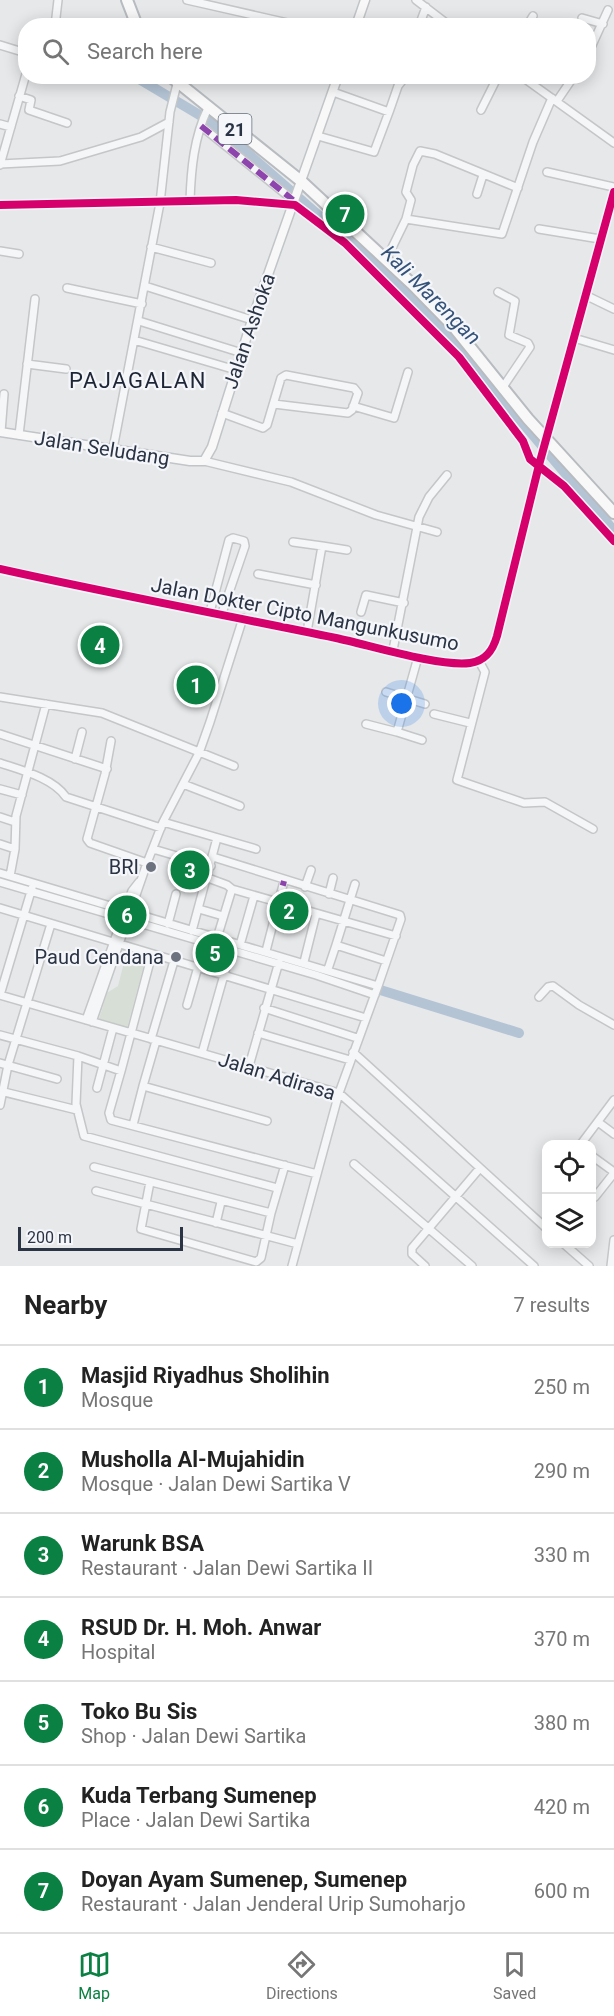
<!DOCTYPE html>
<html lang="en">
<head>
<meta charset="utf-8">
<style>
  :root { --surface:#fff; --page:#f2f2f2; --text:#222; --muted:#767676; --line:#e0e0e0; --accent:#0b8043 }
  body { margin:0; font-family:Roboto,sans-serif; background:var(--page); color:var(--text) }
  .controls { position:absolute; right:18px; bottom:18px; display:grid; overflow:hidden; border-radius:12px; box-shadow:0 3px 15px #0003 }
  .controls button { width:54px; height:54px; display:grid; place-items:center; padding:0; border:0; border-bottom:2px solid var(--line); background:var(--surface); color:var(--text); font:30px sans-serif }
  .scale { position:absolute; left:18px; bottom:15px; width:165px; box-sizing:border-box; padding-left:6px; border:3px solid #2b3445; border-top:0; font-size:16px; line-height:21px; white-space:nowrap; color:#2b3445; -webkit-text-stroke:4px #f4f6f9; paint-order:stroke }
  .you { position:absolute; left:402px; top:704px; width:21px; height:21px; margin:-15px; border:4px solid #fff; border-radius:50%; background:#1a73e8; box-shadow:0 0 0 9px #1a73e833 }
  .badge { display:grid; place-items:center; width:39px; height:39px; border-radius:50%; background:var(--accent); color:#fff; font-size:20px; font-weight:700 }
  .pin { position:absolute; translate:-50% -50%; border:3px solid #fff; box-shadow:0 2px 6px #0006 }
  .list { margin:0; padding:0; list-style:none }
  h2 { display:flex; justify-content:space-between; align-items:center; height:78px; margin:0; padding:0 24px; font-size:26px }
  h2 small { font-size:20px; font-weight:400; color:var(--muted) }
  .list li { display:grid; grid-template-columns:39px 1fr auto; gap:18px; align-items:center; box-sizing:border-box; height:84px; padding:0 24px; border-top:2px solid var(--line) }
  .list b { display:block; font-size:22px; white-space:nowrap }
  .list p { margin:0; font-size:20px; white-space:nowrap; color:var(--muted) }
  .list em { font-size:20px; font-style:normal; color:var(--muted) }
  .icon { flex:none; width:33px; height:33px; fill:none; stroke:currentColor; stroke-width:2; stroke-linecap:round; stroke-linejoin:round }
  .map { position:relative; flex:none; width:614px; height:1266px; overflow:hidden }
  .search { position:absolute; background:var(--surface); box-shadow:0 3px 15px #0003; left:18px; right:18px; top:18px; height:66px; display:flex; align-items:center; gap:15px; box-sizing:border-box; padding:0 21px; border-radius:24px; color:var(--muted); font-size:22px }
  .sheet { height:666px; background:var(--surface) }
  nav { display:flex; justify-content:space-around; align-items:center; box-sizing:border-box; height:84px; border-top:2px solid var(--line); background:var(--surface); font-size:16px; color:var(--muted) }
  nav a { display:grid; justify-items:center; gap:3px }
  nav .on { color:var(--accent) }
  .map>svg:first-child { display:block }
  .green { fill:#d6ded6 }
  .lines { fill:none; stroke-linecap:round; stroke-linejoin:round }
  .river { stroke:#b4c4d5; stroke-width:10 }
  .minor-casing { stroke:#c4c6c8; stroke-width:10 }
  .major-casing { stroke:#c2c5c8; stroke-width:11 }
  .highway-casing { stroke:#b8bbbf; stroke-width:14 }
  .minor { stroke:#f5f6f7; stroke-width:7 }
  .major { stroke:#f8f8f8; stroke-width:8 }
  .highway { stroke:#f8f8f8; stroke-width:10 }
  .quiet { stroke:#8e44ad; stroke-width:6; stroke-dasharray:12 6; stroke-linecap:butt }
  .cycleway-casing { stroke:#f4f6f9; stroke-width:11 }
  .cycleway { stroke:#d6006c; stroke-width:8 }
  .poi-dot { fill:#6c737f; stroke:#f4f6f9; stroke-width:2 }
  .labels { text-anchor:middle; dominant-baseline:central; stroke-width:4.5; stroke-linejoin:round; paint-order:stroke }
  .shield { fill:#f4f6f9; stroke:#676e7b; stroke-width:1.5 }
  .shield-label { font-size:18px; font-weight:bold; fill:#2b3445 }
  .street-label { font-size:20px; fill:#2b3445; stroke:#f4f6f9 }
  .poi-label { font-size:20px; fill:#2b3445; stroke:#f4f6f9; text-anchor:end }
  .water-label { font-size:21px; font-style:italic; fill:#34527a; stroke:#f4f6f9 }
  .quarter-label { font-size:22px; letter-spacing:1.5px; fill:#1d2536; stroke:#f4f6f9 }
</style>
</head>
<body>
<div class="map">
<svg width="614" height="1266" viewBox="0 0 614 1266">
  <rect width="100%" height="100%" fill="#e6e8ea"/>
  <path class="green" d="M122,949L146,957L127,1028L99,1019L107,993L118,986L125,959L120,955Z"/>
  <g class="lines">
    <path class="river" d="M134,76L213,123L403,289L462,351L614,531
      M0,878L120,914
      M145,921L231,945
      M332,975L519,1033"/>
    <defs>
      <path id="minor" d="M187,0L301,26
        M416,0L450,26
        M582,18L603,24
        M55,26L58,0
        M419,26L426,7
        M527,26L533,16
        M0,45L26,53
        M588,54L608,10
        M521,76L614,143
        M333,92L389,112L398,86L406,76
        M19,96L31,100L29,110L67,123
        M557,101L574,76
        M481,110L498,76
        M0,124L11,127
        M201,126L293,200
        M318,136L374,152L389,112
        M0,164L60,161L141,137L169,122
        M0,165L26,74
        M547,172L614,187
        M477,194L483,175
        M190,201C191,169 194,137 208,108
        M0,205L236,200L295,205L345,243L459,357L523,441L530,459L564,486L614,541
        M406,219L502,234L533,142L552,98
        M539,229L600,239
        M151,247L211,263
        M0,251L19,254
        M386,260L406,219L411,200L406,192L413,165L420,151L435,154L518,188
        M145,286L252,320
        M67,288L142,304
        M498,292L515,301L509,335L528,343L530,347L503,387
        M585,295L614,309
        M139,321L242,353
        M574,338L614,350
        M134,340L236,370
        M27,364L66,369
        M353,406L394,418L408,372
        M222,413L263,428L267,425L281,378L286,375L354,388L358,393L352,410L348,413L274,404
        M1,432L4,394
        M19,435L35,299
        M113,449L160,203L170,112L177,84
        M204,461L291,482L376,515L437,532
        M293,542L322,546L307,632
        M322,546L347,550
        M0,569C112,594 224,615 336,638C369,645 439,667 470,663C486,661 493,650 497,636L539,465L614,192
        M258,574L316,585
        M210,612L229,540L233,538L244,541L245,546L222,613
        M361,612L366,595L404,603
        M393,650L419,517L429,497L447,475
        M479,661L485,672L457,780L524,803L545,802L593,829
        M386,692L425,704
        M0,697L102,713L234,766
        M434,714L470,723
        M366,724L397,732L418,657
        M397,732L422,740
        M0,734L107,769
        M111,741L105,774L87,839L90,843L147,863
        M75,759L82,732
        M0,763C21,770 53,778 66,797L161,828
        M183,784L240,806
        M0,789L22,795
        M0,817L15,822
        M163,822L256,849
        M0,844L15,849
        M153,849L211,866
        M213,857L400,915L401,919L378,986
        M0,873L378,986L339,1093L292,1266
        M10,876L15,849L16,816L46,704
        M208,878L227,885L232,889L396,936
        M0,882L316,975L375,995
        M305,887L311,870
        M329,894L333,878
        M0,908L113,942
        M199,909L223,916
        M168,924L176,894
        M192,931L217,838
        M217,938L232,889
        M120,944L366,1018
        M240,945L254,896
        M336,945L355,884
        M266,951L284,881
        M304,962L316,914
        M328,969L336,945L386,961
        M0,995L339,1093L534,1266
        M0,995L32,888
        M539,997L548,987L553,986L579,1005L614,1025
        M187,1005L198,967
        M264,1008L357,1038
        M86,1020L132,891L139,882
        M92,1022L147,863L163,822L199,753L210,722L243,618
        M258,1033L350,1060
        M0,1035L78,1056L121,1071L152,954
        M151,1039L174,961
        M156,1041L143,1086L267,1121
        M353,1052L546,1228
        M202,1053L231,950
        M78,1056L76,1104L84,1136L277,1188
        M0,1063L57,1079
        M249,1066L279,962
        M121,1071L109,1113L111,1120L317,1174
        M97,1088L113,1028
        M0,1091L77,1110
        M0,1105L8,1065L51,924
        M598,1122L614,1134
        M133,1125L143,1086
        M581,1144L614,1100
        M592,1156L614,1172
        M354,1164L472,1266
        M94,1167L271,1213L285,1165
        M150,1182L141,1229L256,1262L261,1258L271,1213
        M96,1191L298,1244
        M595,1197L614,1173
        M216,1223L221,1202
        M564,1244L589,1266
        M425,1266L412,1254V1248L480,1168
        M611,1266L614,1240"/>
      <path id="major" d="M356,26L365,0
        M0,432L190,461H204L212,447L252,320L338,76"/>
      <path id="highway" d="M127,0L137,26
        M170,76L301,181L412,284L453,326L528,419L614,513"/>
    </defs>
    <use href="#minor" class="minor-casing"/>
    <use href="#major" class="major-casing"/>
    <use href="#highway" class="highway-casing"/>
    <use href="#minor" class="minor"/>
    <use href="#major" class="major"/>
    <use href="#highway" class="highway"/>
    <path class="quiet" d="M201,126L293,200
      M278,903L284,881"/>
    <defs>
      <path id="cycleway" d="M0,205L236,200L295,205L345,243L459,357L523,441L530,459L564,486L614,541
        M0,569C112,594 224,615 336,638C369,645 439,667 470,663C486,661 493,650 497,636L539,465L614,192"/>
    </defs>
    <use href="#cycleway" class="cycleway-casing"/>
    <use href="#cycleway" class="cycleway"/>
  </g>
  <g class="poi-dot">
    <circle cx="151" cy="867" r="6"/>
    <circle cx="176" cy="957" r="6"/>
  </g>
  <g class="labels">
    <rect class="shield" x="218.5" y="114" width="33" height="30" rx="4.5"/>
    <g class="shield-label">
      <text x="235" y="129">21</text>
    </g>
    <g class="street-label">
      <text transform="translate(249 331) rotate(-71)">Jalan Ashoka</text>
      <text transform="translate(102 448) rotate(9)">Jalan Seludang</text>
      <text transform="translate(305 614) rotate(11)">Jalan Dokter Cipto Mangunkusumo</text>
      <text transform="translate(277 1076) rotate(17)">Jalan Adirasa</text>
    </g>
    <g class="poi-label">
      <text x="139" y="867">BRI</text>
      <text x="164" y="957">Paud Cendana</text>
    </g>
    <g class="water-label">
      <text transform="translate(431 295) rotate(45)">Kali Marengan</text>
    </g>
    <g class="quarter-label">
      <text x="138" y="380">PAJAGALAN</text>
    </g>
  </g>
</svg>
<div class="controls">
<button><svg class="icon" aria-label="locate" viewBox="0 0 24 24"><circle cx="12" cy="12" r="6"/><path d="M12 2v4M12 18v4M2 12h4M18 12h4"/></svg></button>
<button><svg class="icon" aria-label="layers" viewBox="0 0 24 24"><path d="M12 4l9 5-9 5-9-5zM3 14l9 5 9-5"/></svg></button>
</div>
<div class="scale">200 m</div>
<div class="you"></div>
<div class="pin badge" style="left:196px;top:685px">1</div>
<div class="pin badge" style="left:289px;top:911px">2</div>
<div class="pin badge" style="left:190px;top:870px">3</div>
<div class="pin badge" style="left:100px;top:645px">4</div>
<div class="pin badge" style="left:215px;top:953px">5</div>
<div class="pin badge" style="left:127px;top:915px">6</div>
<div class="pin badge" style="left:345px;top:214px">7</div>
<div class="search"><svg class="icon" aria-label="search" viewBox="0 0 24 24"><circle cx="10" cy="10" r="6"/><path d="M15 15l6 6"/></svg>Search here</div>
</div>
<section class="sheet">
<h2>Nearby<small>7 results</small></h2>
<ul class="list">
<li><span class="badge">1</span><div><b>Masjid Riyadhus Sholihin</b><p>Mosque</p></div><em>250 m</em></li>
<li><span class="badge">2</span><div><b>Musholla Al-Mujahidin</b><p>Mosque · Jalan Dewi Sartika V</p></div><em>290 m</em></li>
<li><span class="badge">3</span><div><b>Warunk BSA</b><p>Restaurant · Jalan Dewi Sartika II</p></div><em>330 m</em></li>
<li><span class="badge">4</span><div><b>RSUD Dr. H. Moh. Anwar</b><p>Hospital</p></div><em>370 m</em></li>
<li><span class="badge">5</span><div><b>Toko Bu Sis</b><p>Shop · Jalan Dewi Sartika</p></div><em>380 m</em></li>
<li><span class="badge">6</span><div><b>Kuda Terbang Sumenep</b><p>Place · Jalan Dewi Sartika</p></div><em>420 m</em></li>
<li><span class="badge">7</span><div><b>Doyan Ayam Sumenep, Sumenep</b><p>Restaurant · Jalan Jenderal Urip Sumoharjo</p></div><em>600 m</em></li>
</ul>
</section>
<nav>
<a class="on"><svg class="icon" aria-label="map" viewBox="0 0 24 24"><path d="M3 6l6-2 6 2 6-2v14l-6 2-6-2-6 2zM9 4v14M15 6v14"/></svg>Map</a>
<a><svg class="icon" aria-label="directions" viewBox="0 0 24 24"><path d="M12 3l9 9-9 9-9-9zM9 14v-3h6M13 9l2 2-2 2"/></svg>Directions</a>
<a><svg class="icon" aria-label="saved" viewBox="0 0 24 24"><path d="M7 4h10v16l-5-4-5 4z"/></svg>Saved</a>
</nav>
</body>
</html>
